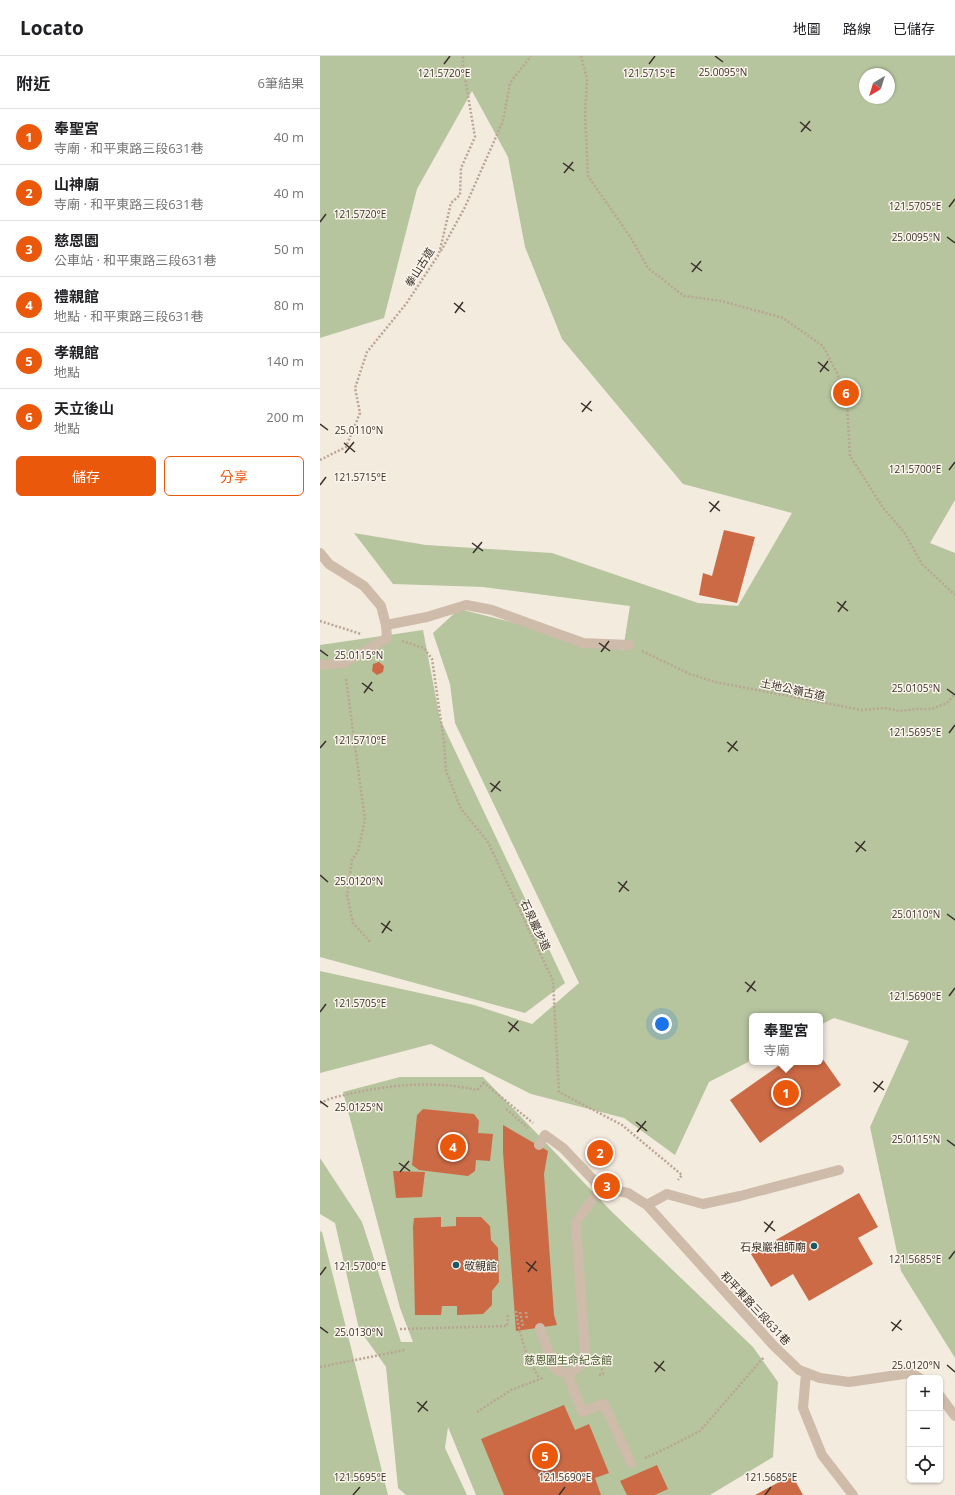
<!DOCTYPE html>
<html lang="zh-TW">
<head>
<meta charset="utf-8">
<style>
  :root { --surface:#fff; --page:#f2f2f2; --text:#202124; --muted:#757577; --line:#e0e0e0; --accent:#ea580c }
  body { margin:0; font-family:"Open Sans","Noto Sans TC",sans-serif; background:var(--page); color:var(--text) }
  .controls { position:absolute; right:12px; bottom:12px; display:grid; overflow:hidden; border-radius:6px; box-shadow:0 1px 3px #0004 }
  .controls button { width:36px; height:36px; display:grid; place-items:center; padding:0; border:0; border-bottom:1px solid var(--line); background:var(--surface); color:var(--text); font:20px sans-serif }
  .compass { position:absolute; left:539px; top:12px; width:36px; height:36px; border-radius:50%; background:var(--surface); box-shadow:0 1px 3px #0004; rotate:218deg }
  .you { position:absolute; left:342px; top:968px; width:14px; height:14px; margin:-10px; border:3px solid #fff; border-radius:50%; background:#1a73e8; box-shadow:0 0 0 6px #1a73e833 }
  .badge { display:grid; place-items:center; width:26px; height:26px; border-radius:50%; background:var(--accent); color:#fff; font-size:13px; font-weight:700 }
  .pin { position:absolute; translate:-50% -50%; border:2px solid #fff; box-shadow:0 1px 4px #0006 }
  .popup { position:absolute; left:429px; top:957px; width:74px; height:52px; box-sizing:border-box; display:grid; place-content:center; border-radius:6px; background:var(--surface); filter:drop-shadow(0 1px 3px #0005); font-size:13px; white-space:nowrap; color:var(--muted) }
  .popup b { font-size:15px; color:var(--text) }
  .popup::after { content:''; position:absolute; left:50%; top:100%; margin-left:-8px; border:8px solid transparent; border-top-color:var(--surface) }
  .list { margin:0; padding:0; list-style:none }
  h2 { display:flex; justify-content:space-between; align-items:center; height:52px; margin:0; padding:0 16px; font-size:17px }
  h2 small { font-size:13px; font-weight:400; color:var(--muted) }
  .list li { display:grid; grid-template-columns:26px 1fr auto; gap:12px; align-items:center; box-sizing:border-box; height:56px; padding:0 16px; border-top:1px solid var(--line) }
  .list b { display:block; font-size:15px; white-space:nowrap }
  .list p { margin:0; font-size:13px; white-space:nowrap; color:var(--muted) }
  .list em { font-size:13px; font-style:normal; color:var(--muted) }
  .actions { display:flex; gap:8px; padding:12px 16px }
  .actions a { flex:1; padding:9px 0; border:1px solid var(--accent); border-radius:6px; text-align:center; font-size:14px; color:var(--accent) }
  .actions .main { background:var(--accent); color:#fff }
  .icon { flex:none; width:22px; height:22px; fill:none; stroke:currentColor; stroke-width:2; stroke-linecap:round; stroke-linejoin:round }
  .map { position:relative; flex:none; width:635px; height:1439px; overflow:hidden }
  header { display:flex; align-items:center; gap:24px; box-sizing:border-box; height:56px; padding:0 20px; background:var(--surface); border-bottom:1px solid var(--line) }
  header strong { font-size:19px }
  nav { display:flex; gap:22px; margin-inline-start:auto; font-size:14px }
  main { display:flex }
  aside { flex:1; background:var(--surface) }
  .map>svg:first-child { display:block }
  .green { fill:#b6c59e; fill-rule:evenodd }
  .building { fill:#cc6a45 }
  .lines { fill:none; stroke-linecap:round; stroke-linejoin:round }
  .path { stroke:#baa594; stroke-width:2.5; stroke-dasharray:2 2; stroke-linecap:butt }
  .minor { stroke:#cebbaa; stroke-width:10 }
  .ticks { fill:none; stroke:#3a302a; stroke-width:1.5 }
  .poi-dot { fill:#1c585f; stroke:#fbf5ec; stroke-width:1.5 }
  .labels { text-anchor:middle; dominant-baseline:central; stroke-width:3; stroke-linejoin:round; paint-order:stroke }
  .street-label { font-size:11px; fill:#3a302a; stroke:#fbf5ec }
  .poi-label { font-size:11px; fill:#3a302a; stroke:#fbf5ec; text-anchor:end }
  .park-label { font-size:11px; fill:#485a2c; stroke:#fbf5ec }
  .ticks-label { font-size:10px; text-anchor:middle; fill:#3a302a; stroke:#fbf5ec; stroke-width:3; stroke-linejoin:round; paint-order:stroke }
</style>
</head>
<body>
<header>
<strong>Locato</strong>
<nav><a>地圖</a><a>路線</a><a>已儲存</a></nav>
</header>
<main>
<aside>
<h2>附近<small>6筆結果</small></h2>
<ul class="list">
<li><span class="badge">1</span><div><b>奉聖宮</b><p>寺廟 · 和平東路三段631巷</p></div><em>40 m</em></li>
<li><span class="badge">2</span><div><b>山神廟</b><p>寺廟 · 和平東路三段631巷</p></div><em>40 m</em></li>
<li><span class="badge">3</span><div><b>慈恩園</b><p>公車站 · 和平東路三段631巷</p></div><em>50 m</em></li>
<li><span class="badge">4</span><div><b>禮親館</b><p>地點 · 和平東路三段631巷</p></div><em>80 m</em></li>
<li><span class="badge">5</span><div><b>孝親館</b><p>地點</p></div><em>140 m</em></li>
<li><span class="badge">6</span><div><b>天立後山</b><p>地點</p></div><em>200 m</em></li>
</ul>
<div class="actions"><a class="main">儲存</a><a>分享</a></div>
</aside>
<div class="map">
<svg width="635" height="1439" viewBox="0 0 635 1439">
  <rect width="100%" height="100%" fill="#f4ebdf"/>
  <path class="green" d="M0,0H635V444L610,487L635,497V1302L581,1215L550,1071L589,985L514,962L500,969V960H432V1004L389,1026L355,1099L304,1062L211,1038L111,988L0,1017V915L154,949L212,968L259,927L135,667L130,628L113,577L139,553L303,594L310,550L163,531L73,528L34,477L106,489L232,497L378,547L418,550L472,457L363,428L242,283L205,191L188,101L152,35L97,133L64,262L0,282ZM545,18H569V42H545Z
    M103,574L120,663L245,927L205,957L0,901V589Z
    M80,1021H163L291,1155L433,1291L458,1326L453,1401L390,1439H156L128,1371L125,1392L147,1439H86L78,1432L66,1311L39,1273L15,1167L0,1158V1102L42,1166L81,1286H93L80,1252L23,1036Z
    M0,1175L2,1176L68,1439H0Z"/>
  <path class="building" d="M404,474L435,481L417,547L379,539L383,517L392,520Z
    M59,606L64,610L63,616L57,619L52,615L53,608Z
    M500,999L521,1029L440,1087L410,1044L464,1006H500Z
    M103,1053L154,1058L159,1065L158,1077L173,1078L170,1105L156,1104L155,1115L148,1120L99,1114L92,1109L97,1059Z
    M183,1069L228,1095L224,1118L234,1259L237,1269L196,1275L183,1096Z
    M73,1115L105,1116L102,1141L76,1142Z
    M539,1137L558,1171L538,1182L553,1208L489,1245L473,1218L451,1231L431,1198Z
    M121,1161V1171L136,1170V1161H161L170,1170L171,1184L178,1192L179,1226L172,1235V1249L163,1258L137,1259V1250H122L121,1259H95L93,1171L94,1162Z
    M244,1349L255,1374L269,1368L289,1417L275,1422L281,1439H184L161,1383Z
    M337,1409L348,1433L335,1439H307L300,1425Z
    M472,1419L483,1439H435Z"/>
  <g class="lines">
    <path class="path" d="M261,0L267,23L265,58L268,120L311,182L328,212L364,240L402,245L463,262L503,290L518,319L527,348L530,400L564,453L584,476L602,508L635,539
      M121,195L145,151L183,65L190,27L211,0
      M0,404L26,391L40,357L35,332L47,296L86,248L119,198L131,147L140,139L141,112L155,81L143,10V0
      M0,565L41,578
      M82,585L104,592L112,603L124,686L126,715L141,753L168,786L233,925L239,1036L302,1069L362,1119L358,1124
      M322,595L370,618L395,626L542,654L565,652L579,655L597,653H611L627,647L635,638
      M26,623L45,764L38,795L32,804L27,839L33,867L51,887
      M0,1047C12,1041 25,1039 38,1036C77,1028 118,1025 157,1034L164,1027L213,1067
      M186,1053L208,1072
      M196,1255C199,1278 207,1304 220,1323
      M200,1256L203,1270
      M206,1256L207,1263
      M80,1273L187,1270L188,1259
      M0,1311L85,1294
      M279,1319L283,1318L280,1302L283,1298
      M157,1356L191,1334L223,1322
      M325,1402L343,1394L380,1375L444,1301"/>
    <path class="minor" d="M0,497L9,508L44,530L61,550L66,569L67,582L24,607L0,609
      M66,569L107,561L146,549L172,554L263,587L309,589
      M219,1089L225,1079L243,1092L281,1132L256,1166L265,1296L260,1310L248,1318L239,1315L233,1310L220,1272
      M281,1132L308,1137L327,1149L454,1290L479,1314L500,1322L529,1326L591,1317L600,1322
      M327,1149L347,1138L383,1148L420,1140L519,1114
      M486,1317L483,1352L502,1399L533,1439
      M248,1318L262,1356L284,1348L311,1407
      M620,1340L635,1360"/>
  </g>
  <path class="ticks" d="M395,0L403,6M124,8L130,0M329,8L335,0M480,66L491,75M481,76L490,65M243,107L254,115M244,117L253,106M629,151L635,143M0,166L6,158M627,181L635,187M371,207L382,215M372,216L381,205M134,247L145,256M135,257L143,246M498,306L509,315M500,316L508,305M261,347L272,355M262,356L271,345M0,368L8,374M24,387L35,396M25,397L34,386M629,414L635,406M0,429L6,421M389,446L400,455M390,456L399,445M152,487L163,495M153,497L162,486M517,546L528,555M518,556L526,545M279,587L290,595M0,594L8,600M281,596L289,585M42,627L53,635M627,633L635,639M44,637L52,626M629,677L635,669M407,686L418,695M0,692L6,685M408,696L417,685M170,727L181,735M171,736L180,725M535,786L546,795M536,796L545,785M0,819L8,826M298,826L309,835M299,836L307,825M627,858L635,864M61,867L72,875M62,877L70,865M425,926L436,935M427,936L435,925M629,940L635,932M0,956L6,948M188,966L199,975M189,976L198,965M553,1026L564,1034M554,1036L563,1025M0,1045L8,1051M316,1066L327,1075M317,1076L326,1065M627,1084L635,1090M79,1107L90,1115M80,1116L89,1105M444,1166L455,1175M445,1176L453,1165M629,1203L635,1195M206,1206L217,1215M208,1216L216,1205M0,1219L6,1211M571,1266L582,1274M0,1271L8,1277M572,1275L581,1264M334,1306L345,1315M627,1309L635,1316M335,1316L344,1305M97,1346L108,1355M98,1356L107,1345M33,1439L40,1431M239,1439L245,1431M445,1439L451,1431"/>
  <g class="poi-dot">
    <circle cx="494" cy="1190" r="4"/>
    <circle cx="136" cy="1209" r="4"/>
  </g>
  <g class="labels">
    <g class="street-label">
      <text transform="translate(99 211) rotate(-58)">拳山古道</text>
      <text transform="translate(473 633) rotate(12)">土地公嶺古道</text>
      <text transform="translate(216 869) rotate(65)">石泉巖步道</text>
      <text transform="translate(436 1252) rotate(47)">和平東路三段631巷</text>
    </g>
    <g class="poi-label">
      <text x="486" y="1190">石泉巖祖師廟</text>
      <text x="144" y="1209" text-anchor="start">敬親館</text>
    </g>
    <g class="park-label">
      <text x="248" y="1303">慈恩園生命紀念館</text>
    </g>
  </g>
  <g class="ticks-label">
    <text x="403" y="20">25.0095°N</text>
    <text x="124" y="21">121.5720°E</text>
    <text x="329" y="21">121.5715°E</text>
    <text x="595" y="154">121.5705°E</text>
    <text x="40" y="162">121.5720°E</text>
    <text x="596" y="185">25.0095°N</text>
    <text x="39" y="378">25.0110°N</text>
    <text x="595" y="417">121.5700°E</text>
    <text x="40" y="425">121.5715°E</text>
    <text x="39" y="603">25.0115°N</text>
    <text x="596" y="636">25.0105°N</text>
    <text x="595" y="680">121.5695°E</text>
    <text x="40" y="688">121.5710°E</text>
    <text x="39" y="829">25.0120°N</text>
    <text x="596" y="862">25.0110°N</text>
    <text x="595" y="944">121.5690°E</text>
    <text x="40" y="951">121.5705°E</text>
    <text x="39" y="1055">25.0125°N</text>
    <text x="596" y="1087">25.0115°N</text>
    <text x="595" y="1207">121.5685°E</text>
    <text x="40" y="1214">121.5700°E</text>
    <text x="39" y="1280">25.0130°N</text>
    <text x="596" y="1313">25.0120°N</text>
    <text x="40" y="1425">121.5695°E</text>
    <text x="245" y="1425">121.5690°E</text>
    <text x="451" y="1425">121.5685°E</text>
  </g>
</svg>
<div class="controls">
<button>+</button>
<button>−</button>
<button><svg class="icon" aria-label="locate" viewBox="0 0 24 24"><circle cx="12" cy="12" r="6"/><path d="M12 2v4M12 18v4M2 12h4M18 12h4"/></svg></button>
</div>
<svg class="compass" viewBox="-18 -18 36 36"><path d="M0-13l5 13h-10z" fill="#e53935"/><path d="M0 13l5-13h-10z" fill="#757577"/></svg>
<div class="you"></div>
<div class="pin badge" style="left:466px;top:1037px">1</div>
<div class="popup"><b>奉聖宮</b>寺廟</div>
<div class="pin badge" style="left:280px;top:1097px">2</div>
<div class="pin badge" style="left:287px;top:1130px">3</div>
<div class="pin badge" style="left:133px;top:1091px">4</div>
<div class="pin badge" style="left:225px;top:1400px">5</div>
<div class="pin badge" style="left:526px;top:337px">6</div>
</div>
</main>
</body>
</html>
